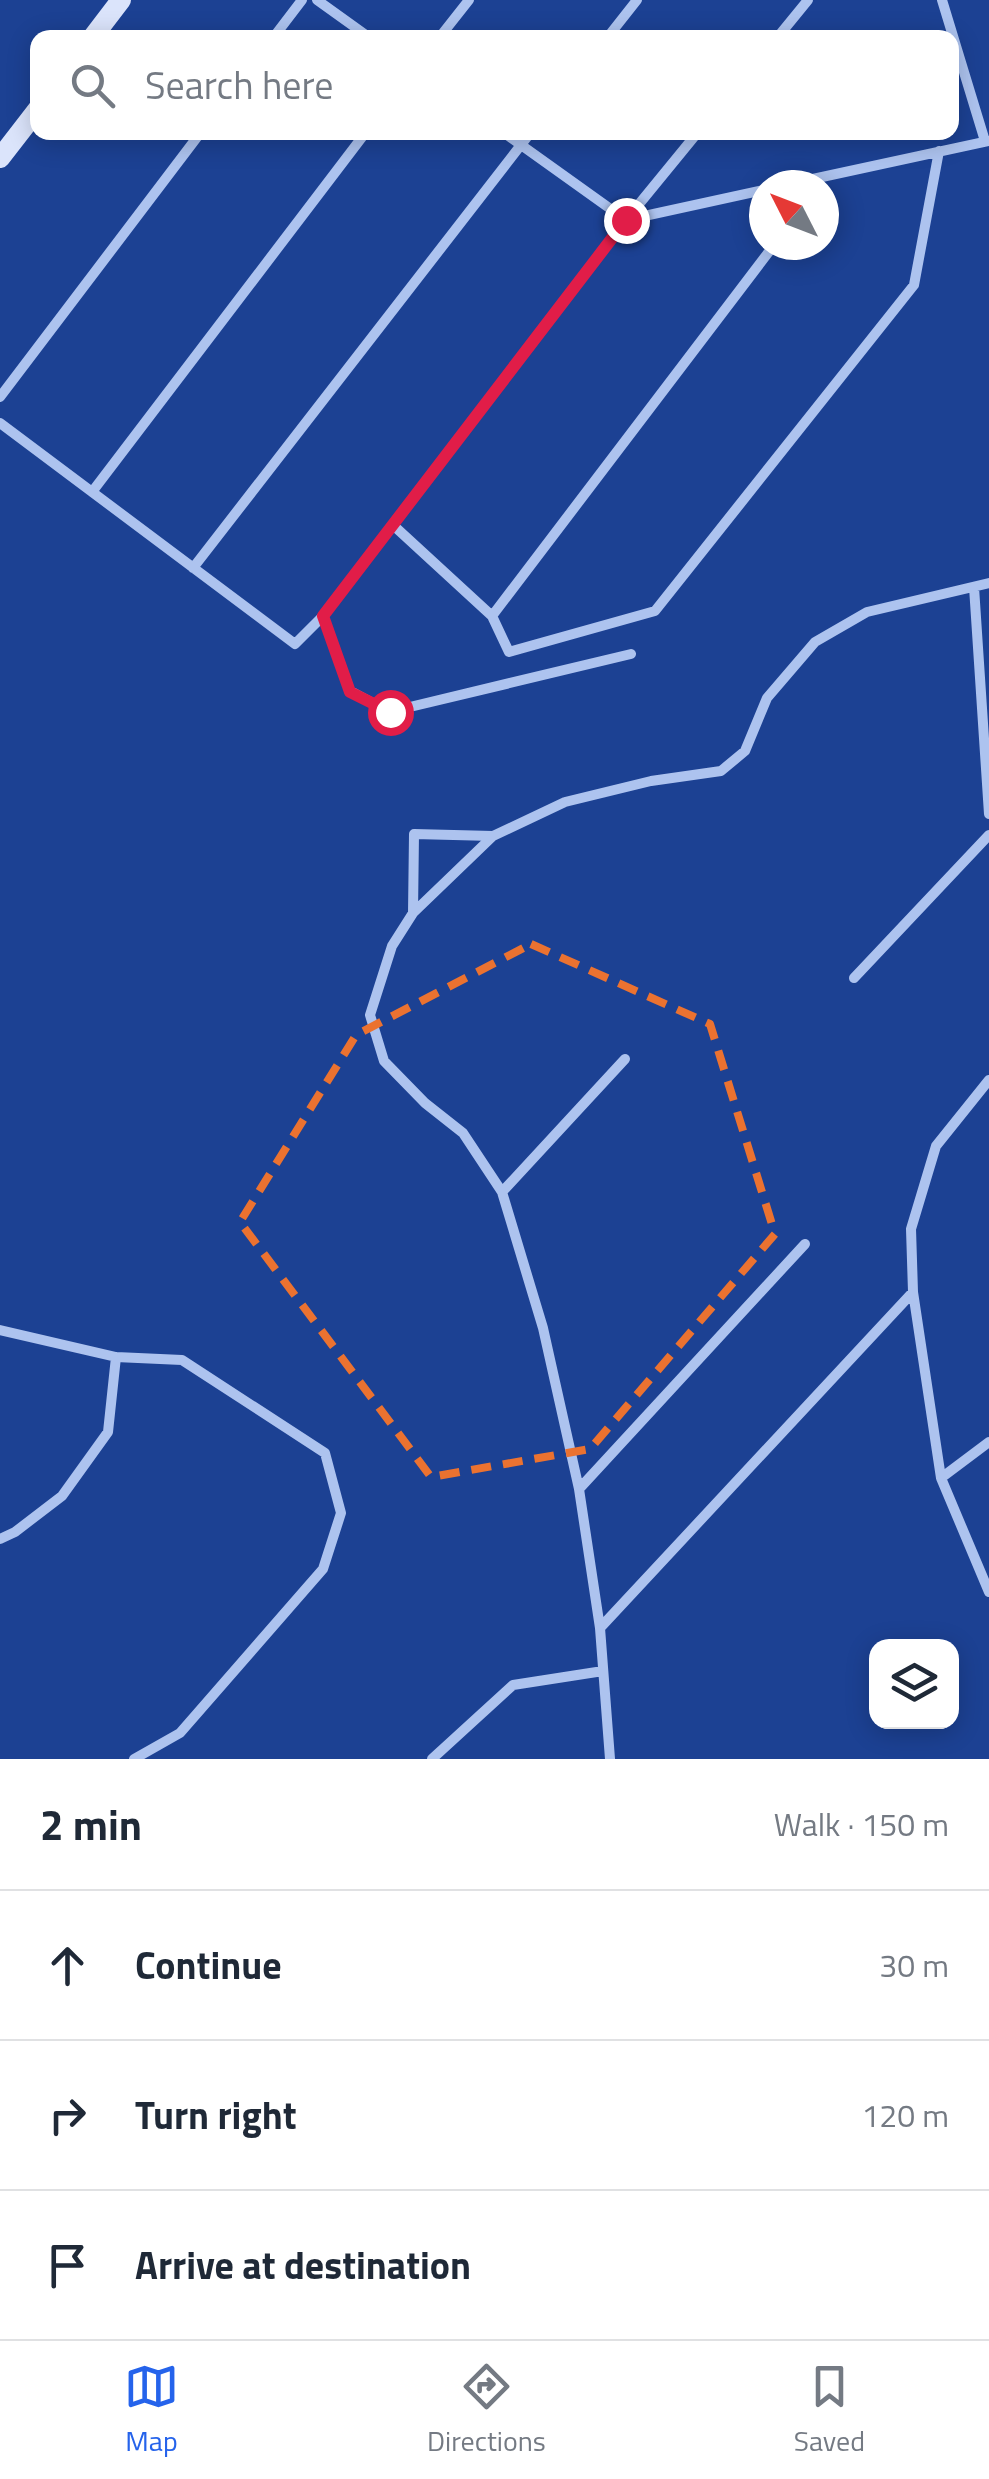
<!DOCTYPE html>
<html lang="en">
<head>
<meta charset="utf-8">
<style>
  :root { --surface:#fff; --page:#f6f6f7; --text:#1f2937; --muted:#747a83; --line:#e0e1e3; --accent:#2563eb }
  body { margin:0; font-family:"Titillium Web",sans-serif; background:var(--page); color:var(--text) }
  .controls { position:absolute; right:30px; bottom:30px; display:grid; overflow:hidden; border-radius:20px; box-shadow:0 5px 25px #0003 }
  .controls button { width:90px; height:90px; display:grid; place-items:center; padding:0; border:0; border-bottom:2px solid var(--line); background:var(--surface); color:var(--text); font:50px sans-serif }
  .compass { position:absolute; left:749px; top:170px; width:90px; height:90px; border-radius:50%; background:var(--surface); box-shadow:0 5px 25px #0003; rotate:312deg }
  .stop { position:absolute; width:30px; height:30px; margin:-22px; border:8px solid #e11d48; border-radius:50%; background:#fff }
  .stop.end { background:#e11d48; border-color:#fff; box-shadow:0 2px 10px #0008 }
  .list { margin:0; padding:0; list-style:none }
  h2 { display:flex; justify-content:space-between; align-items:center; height:130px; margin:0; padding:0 40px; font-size:42px }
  h2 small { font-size:32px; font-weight:400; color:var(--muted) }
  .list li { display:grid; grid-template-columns:65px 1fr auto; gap:30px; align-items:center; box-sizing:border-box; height:150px; padding:0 40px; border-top:2px solid var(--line) }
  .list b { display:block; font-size:38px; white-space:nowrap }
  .list em { font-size:32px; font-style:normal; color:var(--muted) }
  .icon { flex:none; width:55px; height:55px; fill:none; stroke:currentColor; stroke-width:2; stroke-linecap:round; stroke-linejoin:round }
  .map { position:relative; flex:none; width:989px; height:1759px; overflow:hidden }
  .search { position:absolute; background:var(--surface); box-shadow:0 5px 25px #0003; left:30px; right:30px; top:30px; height:110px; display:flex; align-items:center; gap:25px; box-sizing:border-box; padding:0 35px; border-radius:20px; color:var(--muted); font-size:38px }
  .sheet { height:580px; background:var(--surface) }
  nav { display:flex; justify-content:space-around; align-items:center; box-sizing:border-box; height:140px; border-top:2px solid var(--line); background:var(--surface); font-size:28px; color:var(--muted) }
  nav a { display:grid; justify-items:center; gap:5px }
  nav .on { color:var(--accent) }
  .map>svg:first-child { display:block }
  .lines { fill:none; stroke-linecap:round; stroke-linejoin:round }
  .street { stroke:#adc3ef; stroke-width:10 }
  .secondary { stroke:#dbe4fb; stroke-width:20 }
  .route { stroke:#e11d48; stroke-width:12 }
  .marked { fill:none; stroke:#eb7230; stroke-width:8; stroke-dasharray:20 12; stroke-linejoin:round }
</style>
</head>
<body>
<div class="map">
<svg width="989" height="1759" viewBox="0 0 989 1759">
  <rect width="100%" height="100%" fill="#1c4193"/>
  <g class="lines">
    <path class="street" d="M317,0L370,38
      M942,0L985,141
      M273,38L302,0
      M439,38L469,0
      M607,38L637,0
      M777,38L808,0
      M503,132L626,220L764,190
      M785,185L989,141
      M0,397L201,132
      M0,423L295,644L323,616
      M92,492L366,132
      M393,525L492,616L509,652L655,611L914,285L939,151
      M193,568L531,132
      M974,587L989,814
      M492,616L774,245
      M631,654L389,712L350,691L323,616L626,220L698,132
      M493,836L413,913L392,946L370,1015L384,1061L425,1103L463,1133L502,1192L543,1328L579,1489L600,1628L610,1759
      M413,913L414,834L493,836L565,802L651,781L721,771L745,751L767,698L815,642L867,612L989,583
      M854,978L989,835
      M989,1080L936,1146L911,1229L913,1292L941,1478L989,1592
      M502,1192L625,1059
      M0,1330L116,1357L182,1360L325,1453L341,1513L323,1569L180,1733L134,1759
      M941,1478L989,1442
      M579,1489L805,1244
      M0,1539L15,1532L62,1496L108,1432L116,1357
      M600,1628L913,1292
      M432,1759L513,1685L603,1671"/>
    <path class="secondary" d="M92,38L121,0
      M0,158L38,109"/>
  </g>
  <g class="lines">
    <path class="route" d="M390,712L350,692L323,616L626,220"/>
  </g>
  <path class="marked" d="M531,944L710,1024L775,1234L590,1449L431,1477L240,1222L356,1035Z"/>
</svg>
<div class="controls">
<button><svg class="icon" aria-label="layers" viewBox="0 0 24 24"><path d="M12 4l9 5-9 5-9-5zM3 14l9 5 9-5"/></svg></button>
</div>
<svg class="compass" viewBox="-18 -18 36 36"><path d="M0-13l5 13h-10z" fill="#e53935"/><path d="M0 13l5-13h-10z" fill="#747a83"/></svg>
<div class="stop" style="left:390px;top:712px"></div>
<div class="stop end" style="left:626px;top:220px"></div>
<div class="search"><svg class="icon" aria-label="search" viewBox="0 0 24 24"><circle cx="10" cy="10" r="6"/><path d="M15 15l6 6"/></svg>Search here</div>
</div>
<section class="sheet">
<h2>2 min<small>Walk · 150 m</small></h2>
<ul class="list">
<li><svg class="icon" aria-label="ahead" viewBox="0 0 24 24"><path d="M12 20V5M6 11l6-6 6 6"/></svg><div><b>Continue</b></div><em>30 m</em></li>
<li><svg class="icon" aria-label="right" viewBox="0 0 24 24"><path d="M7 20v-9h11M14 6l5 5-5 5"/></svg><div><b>Turn right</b></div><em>120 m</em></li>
<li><svg class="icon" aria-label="arrive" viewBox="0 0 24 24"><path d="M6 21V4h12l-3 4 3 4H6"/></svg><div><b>Arrive at destination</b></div></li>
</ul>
</section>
<nav>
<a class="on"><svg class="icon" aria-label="map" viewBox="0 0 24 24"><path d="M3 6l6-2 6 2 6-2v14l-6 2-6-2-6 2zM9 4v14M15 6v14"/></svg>Map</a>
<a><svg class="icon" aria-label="directions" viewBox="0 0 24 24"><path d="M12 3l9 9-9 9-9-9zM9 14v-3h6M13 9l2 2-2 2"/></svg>Directions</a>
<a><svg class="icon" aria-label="saved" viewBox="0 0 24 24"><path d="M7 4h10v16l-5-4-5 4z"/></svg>Saved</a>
</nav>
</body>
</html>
